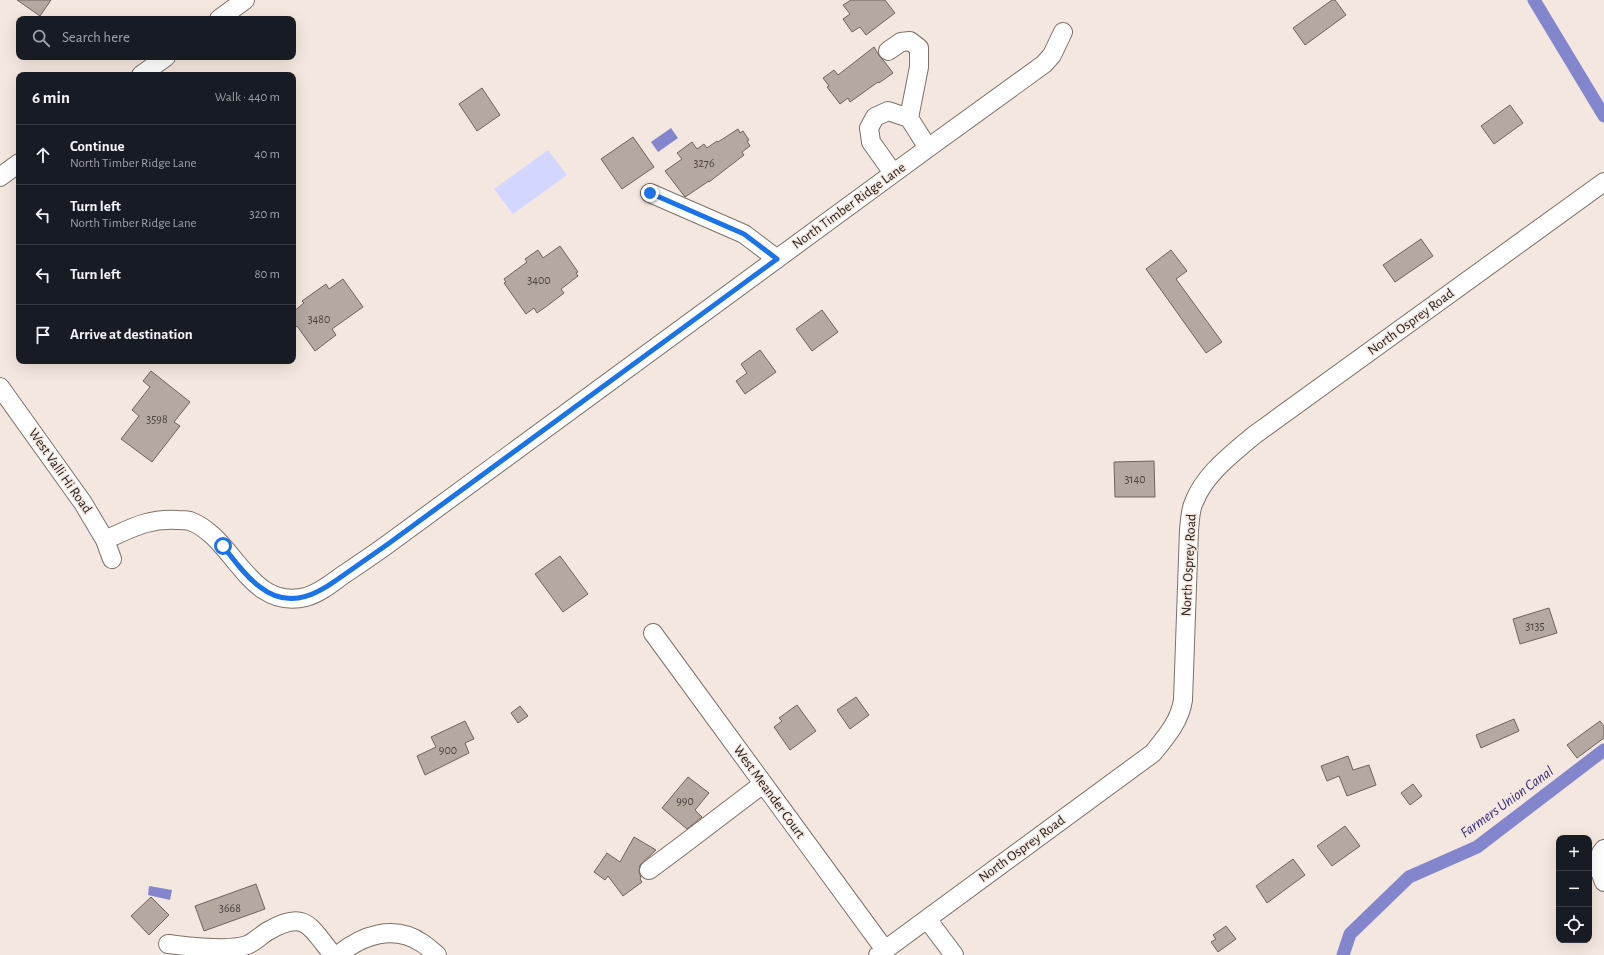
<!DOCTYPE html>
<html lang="en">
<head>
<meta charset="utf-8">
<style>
  :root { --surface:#171b24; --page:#20242c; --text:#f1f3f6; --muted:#9ea1a6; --line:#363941 }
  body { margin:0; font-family:"Alegreya Sans",sans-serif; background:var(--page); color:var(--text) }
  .controls { position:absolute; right:12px; bottom:12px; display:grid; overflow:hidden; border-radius:8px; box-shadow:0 4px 16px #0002 }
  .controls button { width:36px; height:36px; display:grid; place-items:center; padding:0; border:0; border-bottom:1px solid var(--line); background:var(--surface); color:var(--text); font:20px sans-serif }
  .stop { position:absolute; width:12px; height:12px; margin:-9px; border:3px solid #1a73e8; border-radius:50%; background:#fff }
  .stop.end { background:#1a73e8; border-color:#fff; box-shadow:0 1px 4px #0008 }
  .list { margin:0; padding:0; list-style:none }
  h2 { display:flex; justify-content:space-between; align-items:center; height:52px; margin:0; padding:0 16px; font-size:17px }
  h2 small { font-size:13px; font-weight:400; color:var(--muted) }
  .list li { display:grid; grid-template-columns:26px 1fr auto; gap:12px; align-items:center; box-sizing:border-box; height:60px; padding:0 16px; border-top:1px solid var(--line) }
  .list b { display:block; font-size:15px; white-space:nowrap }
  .list p { margin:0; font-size:13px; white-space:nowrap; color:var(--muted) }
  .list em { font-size:13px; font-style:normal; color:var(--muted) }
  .icon { flex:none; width:22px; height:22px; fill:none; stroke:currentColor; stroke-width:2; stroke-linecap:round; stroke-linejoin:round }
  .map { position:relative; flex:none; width:1604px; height:955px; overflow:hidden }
  .search { position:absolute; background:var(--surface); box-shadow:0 4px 16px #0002; left:16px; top:16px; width:280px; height:44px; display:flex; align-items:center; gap:10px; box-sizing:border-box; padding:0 14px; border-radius:8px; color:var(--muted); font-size:15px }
  .panel { position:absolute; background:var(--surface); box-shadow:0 4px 16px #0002; left:16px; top:72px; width:280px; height:292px; border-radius:8px }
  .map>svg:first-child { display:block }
  .green { fill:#d3d6ff }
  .water { fill:#8386cc }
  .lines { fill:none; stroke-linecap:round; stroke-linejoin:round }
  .canal { stroke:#8386cc; stroke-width:13 }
  .building { fill:#b4a8a0; stroke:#6f645d }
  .minor-casing { stroke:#7c716a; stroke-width:20 }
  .minor { stroke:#fff; stroke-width:18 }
  .route { stroke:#1a73e8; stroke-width:5 }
  .labels { text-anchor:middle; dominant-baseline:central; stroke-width:3; stroke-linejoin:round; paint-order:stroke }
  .number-label { font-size:12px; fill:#48423e }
  .street-label { font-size:14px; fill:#24201d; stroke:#f4e7df }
  .water-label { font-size:15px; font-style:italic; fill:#332a7d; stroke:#f4e7df }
</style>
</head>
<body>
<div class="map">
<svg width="1604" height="955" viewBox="0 0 1604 955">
  <rect width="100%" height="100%" fill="#f4e7df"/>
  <path class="green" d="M548,150L567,175L513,214L494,189Z"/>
  <path class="water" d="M671,128L678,138L658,152L651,142Z
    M149,886L172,890L170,900L148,895Z"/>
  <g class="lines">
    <path class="canal" d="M1534,0L1604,116
      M1343,955L1350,934L1409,877L1477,847L1604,750"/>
  </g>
  <path class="building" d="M17,0H51L40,16Z
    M851,0H885L895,13L866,35L860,27L852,32L843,19L850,14L843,5Z
    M1332,0H1335L1346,15L1305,45L1293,28Z
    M874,47L880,57L884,61L893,73L879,83L878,82L850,102L848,98L840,104L827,87L829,86L823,78L834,70L838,75Z
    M482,88L500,115L477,131L459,104Z
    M1510,105L1523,123L1494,144L1481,126Z
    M738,129L740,133L743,131L749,140L747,141L750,146L742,152L744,155L709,182V181L685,197L665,171L682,159L677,153L692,142L697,149L704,144L707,148L717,141L718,142Z
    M633,137L654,167L622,189L601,159Z
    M1421,239L1433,256L1395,282L1383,265Z
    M560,246L578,272L576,273L578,276L561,289L564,293L547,306L537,313L534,308L526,314L504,283L506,282L504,279L527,262L525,259L538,250L543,258Z
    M1171,250L1187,271L1176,279L1222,342L1206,353L1146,269Z
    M343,279L363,307L332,329L336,335L315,351L297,326L293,329V312L304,303L302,301L326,284L329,289Z
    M822,310L838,332L812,351L796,329Z
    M760,350L776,372L745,394L736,381L747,373L741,364Z
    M151,371L190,402L174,422L180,426L152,462L121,439L139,416L132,410L150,387L143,381Z
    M1154,461L1155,497H1115L1114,462Z
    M560,556L588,594L563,612L535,574Z
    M1549,608L1557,633L1520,644L1513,619Z
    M856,697L869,715L850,729L837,710Z
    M797,705L816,731L790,750L774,727L782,721L779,718Z
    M520,706L528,716L518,723L511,713Z
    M1514,719L1519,731L1481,748L1476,735Z
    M465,721L474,739L465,743L469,753L425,775L417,756L436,747L431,737Z
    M1600,721L1604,726V738L1577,758L1567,745Z
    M1348,756L1353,770L1369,765L1376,785L1347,796L1339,776L1327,781L1321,766Z
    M688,777L709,793L695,810L702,817L687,829L662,808Z
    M1413,784L1422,796L1410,805L1401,793Z
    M1345,826L1360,846L1332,866L1317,846Z
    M634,837L656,850L640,865L639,872L641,877L640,879L642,882L623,896L608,876L605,880L594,872L607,853L620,862Z
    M1293,859L1305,875L1267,903L1256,886Z
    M256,884L265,909L204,931L195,906Z
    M151,897L169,915L149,935L131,916Z
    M1226,926L1236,939L1218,952L1211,942L1216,939L1213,935Z"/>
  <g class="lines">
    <defs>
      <path id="minor" d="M219,19L245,0
        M888,51L901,42L910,41L919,48V67L909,118L928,148
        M141,75L166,57
        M893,173L871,142L869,128L875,117L888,111L909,118
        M0,177L19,163
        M650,193L744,234L777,259
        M0,387L83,503L105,540L112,559
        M105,540C132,528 148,518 178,520C181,520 186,520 190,521C235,538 248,611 306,597C320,593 332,583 343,575C358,565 373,555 388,544L928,148L1044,64L1052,55L1063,32
        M653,633L885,950
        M1604,849L1601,853L1597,864L1604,882
        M649,870L676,850L763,784
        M927,919L954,955
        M168,944C187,946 229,952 247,945C255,942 261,935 268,931C306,909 310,927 333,955
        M338,955C362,935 394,924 422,943C427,946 432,951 437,955
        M878,955L1153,753C1166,737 1180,721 1183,700L1189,530C1190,521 1190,510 1194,502C1205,474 1231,455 1253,436L1604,182"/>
    </defs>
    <use href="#minor" class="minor-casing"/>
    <use href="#minor" class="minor"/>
  </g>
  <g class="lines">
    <path class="route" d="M223,546C234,560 245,576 260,587C292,612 320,592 348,572C361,563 375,553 388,544L777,259L744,234L650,193"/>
  </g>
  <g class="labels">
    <g class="number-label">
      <text x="704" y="163">3276</text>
      <text x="539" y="280">3400</text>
      <text x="319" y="319">3480</text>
      <text x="157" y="419">3598</text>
      <text x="1135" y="479">3140</text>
      <text x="1535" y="626">3135</text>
      <text x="448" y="750">900</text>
      <text x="685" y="801">990</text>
      <text x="230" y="908">3668</text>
    </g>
    <g class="street-label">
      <text transform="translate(849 206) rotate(-36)">North Timber Ridge Lane</text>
      <text transform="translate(1411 322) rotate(-36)">North Osprey Road</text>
      <text transform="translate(60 471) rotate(55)">West Valli Hi Road</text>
      <text transform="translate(1189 565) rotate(-87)">North Osprey Road</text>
      <text transform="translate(769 792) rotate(54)">West Meander Court</text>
      <text transform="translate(1022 849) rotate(-36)">North Osprey Road</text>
    </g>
    <g class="water-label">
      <text transform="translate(1507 802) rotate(-36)">Farmers Union Canal</text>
    </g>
  </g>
</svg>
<div class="controls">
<button>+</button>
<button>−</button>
<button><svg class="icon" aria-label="locate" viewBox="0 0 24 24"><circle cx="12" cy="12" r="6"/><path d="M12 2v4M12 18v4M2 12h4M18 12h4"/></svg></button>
</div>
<div class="stop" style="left:223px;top:546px"></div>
<div class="stop end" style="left:650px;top:193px"></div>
<div class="search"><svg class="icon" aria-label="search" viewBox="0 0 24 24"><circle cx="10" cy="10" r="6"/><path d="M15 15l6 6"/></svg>Search here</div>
<section class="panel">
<h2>6 min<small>Walk · 440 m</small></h2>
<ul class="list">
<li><svg class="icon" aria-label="ahead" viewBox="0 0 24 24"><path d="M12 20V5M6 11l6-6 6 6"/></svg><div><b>Continue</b><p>North Timber Ridge Lane</p></div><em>40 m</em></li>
<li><svg class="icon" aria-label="left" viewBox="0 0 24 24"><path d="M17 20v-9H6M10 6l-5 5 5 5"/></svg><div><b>Turn left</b><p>North Timber Ridge Lane</p></div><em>320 m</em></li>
<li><svg class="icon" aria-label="left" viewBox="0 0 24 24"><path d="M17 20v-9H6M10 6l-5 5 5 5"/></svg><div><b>Turn left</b></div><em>80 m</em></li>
<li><svg class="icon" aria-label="arrive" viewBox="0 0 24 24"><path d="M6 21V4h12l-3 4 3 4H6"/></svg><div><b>Arrive at destination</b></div></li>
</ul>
</section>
</div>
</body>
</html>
